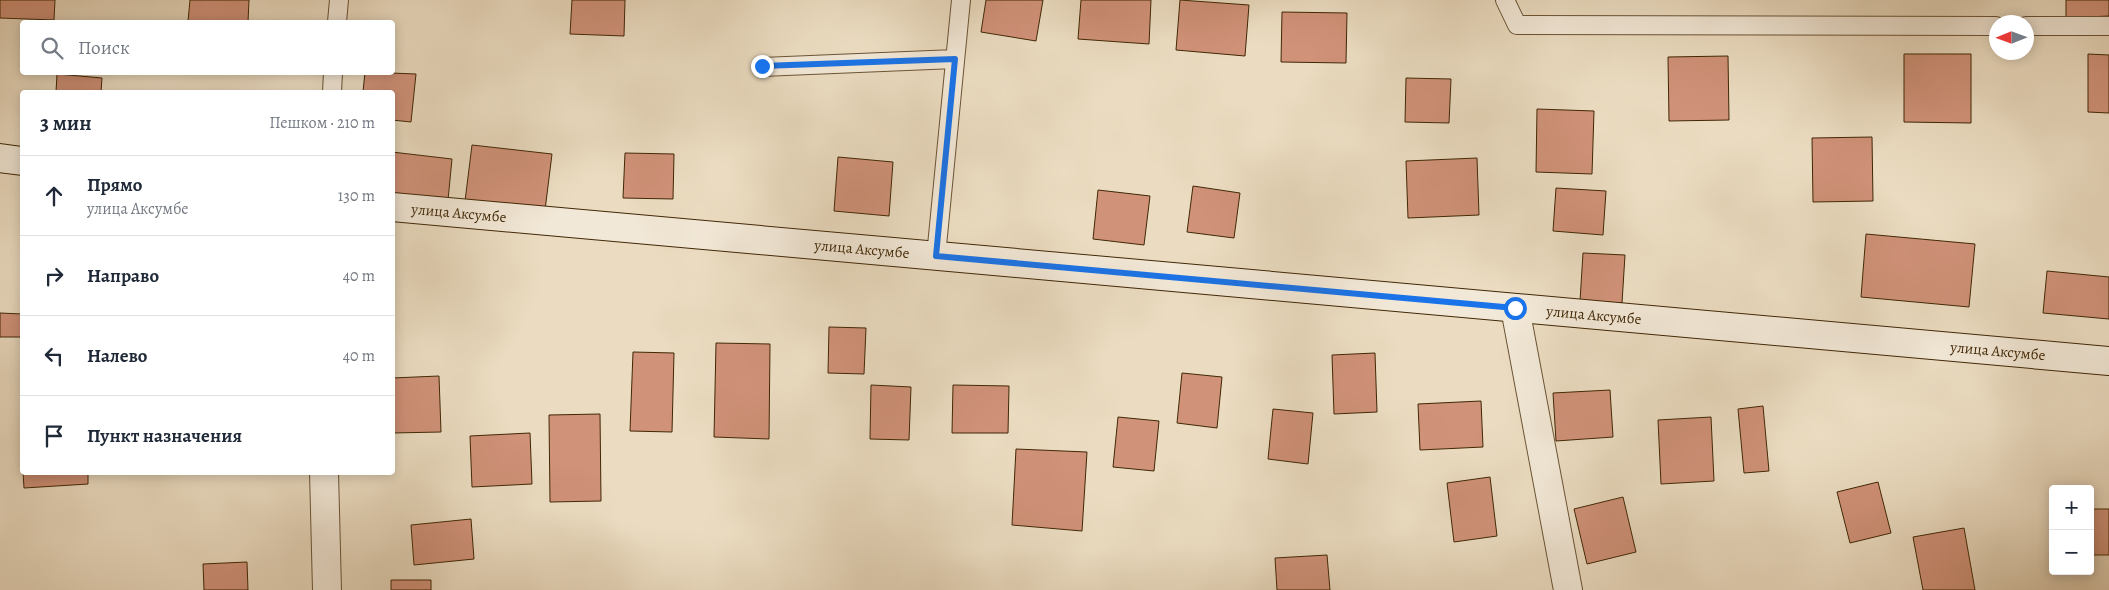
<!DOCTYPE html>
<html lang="ru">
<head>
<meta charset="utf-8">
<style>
  :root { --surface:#fff; --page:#f2f2f3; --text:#1f2937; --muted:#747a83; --line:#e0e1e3 }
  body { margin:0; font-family:Alegreya,serif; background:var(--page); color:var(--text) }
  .controls { position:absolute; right:15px; bottom:15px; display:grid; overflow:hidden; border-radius:5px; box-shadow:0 2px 12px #0003 }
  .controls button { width:45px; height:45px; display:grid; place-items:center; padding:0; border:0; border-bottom:1px solid var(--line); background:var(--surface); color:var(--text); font:25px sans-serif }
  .compass { position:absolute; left:1989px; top:15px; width:45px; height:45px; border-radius:50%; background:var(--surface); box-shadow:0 2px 12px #0003; rotate:269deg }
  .stop { position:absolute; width:15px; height:15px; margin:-11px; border:4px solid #1a73e8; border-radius:50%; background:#fff }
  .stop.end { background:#1a73e8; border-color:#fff; box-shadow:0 1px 5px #0008 }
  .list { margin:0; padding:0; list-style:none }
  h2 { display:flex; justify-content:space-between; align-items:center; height:65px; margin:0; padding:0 20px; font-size:21px }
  h2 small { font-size:16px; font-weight:400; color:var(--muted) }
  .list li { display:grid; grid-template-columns:32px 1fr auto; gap:15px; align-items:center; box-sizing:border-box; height:80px; padding:0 20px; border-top:1px solid var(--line) }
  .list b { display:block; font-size:19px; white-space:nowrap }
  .list p { margin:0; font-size:16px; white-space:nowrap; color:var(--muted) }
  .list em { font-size:16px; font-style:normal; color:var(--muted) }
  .icon { flex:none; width:28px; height:28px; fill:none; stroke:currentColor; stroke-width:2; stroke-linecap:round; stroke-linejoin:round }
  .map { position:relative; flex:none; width:2109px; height:590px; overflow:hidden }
  .search { position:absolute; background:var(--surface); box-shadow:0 2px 12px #0003; left:20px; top:20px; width:375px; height:55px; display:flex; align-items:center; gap:12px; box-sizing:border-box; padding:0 18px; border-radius:5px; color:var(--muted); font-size:19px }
  .panel { position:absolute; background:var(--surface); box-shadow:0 2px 12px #0003; left:20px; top:90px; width:375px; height:385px; border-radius:5px }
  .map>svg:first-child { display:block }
  .building { fill:#d09279; stroke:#402705 }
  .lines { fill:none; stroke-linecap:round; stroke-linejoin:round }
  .service-casing { stroke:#6b5434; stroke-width:20 }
  .minor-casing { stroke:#6b5434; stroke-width:30 }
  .secondary-casing { stroke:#402705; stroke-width:30 }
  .service { stroke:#f2e8d7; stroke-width:18 }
  .minor { stroke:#f2e8d7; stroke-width:28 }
  .secondary { stroke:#f2e8d7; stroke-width:28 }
  .route { stroke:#1a73e8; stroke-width:6 }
  .labels { text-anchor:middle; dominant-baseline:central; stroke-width:4; stroke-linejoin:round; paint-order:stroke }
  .street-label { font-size:15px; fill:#402705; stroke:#f2e8d7 }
</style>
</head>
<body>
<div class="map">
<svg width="2109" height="590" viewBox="0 0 2109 590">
  <rect width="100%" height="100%" fill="#ebdcc1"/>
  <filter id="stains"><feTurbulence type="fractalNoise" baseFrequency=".004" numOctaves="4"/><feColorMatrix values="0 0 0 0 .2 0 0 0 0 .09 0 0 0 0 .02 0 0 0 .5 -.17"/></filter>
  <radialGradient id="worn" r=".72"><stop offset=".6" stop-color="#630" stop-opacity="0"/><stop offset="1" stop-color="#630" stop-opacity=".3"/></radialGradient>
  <path class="building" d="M0,0H55L54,20L0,18Z
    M190,0H249L248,22L188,21Z
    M572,0H625L624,36L570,34Z
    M986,0H1043L1036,41L981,32Z
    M1081,0H1151L1149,44L1078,39Z
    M1180,0L1249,5L1245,56L1176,50Z
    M2066,0H2109V16L2066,18Z
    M1282,12L1347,13L1346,63L1281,62Z
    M1904,54H1971V123L1904,122Z
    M2088,54L2109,55V113L2088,112Z
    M1728,56L1729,120L1669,121L1668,57Z
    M365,72L416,74L411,122L392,120V92H363Z
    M57,74L102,78L101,92H56Z
    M1406,78L1451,79L1449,123L1405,122Z
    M1537,109L1594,111L1592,174L1536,172Z
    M1872,137L1873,201L1813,202L1812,138Z
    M472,145L552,154L545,210L465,201Z
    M392,152L452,159L448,200L392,194Z
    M625,153L674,154L673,199L623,198Z
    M838,157L893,162L889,216L834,211Z
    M1477,158L1479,215L1408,218L1406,161Z
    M1193,186L1240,193L1234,238L1187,232Z
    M1556,188L1606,191L1603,235L1553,231Z
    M1098,190L1150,196L1144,245L1093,239Z
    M1866,234L1975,244L1969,307L1861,297Z
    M1583,253L1625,255L1622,303L1580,301Z
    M2047,271L2109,277V319L2043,313Z
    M0,313L22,314V337H0Z
    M829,327L866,328L864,374L828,373Z
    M716,343L770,344L769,439L714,437Z
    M633,352L674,353L672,432L630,431Z
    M1375,353L1377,412L1334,414L1332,355Z
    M1182,373L1222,377L1217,428L1177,423Z
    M439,376L441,432L392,433V378Z
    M871,385L911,387L909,440L870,439Z
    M953,385L1009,386L1008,433H952Z
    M1610,390L1613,437L1556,441L1553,393Z
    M1481,401L1483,447L1420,450L1418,404Z
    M1763,406L1769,471L1744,473L1738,409Z
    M1273,409L1313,413L1308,464L1268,459Z
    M600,414L601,501L550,502L549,415Z
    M1118,417L1159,421L1154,471L1113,467Z
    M1711,417L1714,481L1661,484L1658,420Z
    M530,433L532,484L472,487L470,436Z
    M1016,449L1087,452L1082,531L1012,525Z
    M23,472H88V484L24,488Z
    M1490,477L1497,536L1454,542L1447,483Z
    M1878,482L1891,533L1850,543L1837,492Z
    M1623,497L1636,552L1587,564L1574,509Z
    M2090,509H2109V555H2090Z
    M471,519L474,559L414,565L411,525Z
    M1964,528L1975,590H1923L1913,537Z
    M1327,555L1330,590H1277L1275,558Z
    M247,562L248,590H204L203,564Z
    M391,580H431V590H391Z"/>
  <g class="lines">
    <defs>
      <path id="service" d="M1505,0L1517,25L1996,26
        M337,22L339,0
        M2026,26H2109
        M762,67L955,59
        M332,92L333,72
        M936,256L961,0"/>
      <path id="minor" d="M1515,308L1568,590
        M324,472L327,590"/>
      <path id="secondary" d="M0,158L22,161
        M392,207L2109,361"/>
    </defs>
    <use href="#service" class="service-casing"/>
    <use href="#minor" class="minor-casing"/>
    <use href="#secondary" class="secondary-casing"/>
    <use href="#service" class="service"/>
    <use href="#minor" class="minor"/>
    <use href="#secondary" class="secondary"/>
  </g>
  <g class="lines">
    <path class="route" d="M762,66L955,59L936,256L1515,308"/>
  </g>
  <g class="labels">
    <g class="street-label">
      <text transform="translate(459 213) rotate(5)">улица Аксумбе</text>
      <text transform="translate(862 249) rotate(5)">улица Аксумбе</text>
      <text transform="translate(1594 315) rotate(5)">улица Аксумбе</text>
      <text transform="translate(1998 351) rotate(5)">улица Аксумбе</text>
    </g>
  </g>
  <rect width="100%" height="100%" filter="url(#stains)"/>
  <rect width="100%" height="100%" fill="url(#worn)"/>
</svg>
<div class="controls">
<button>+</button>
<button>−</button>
</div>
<svg class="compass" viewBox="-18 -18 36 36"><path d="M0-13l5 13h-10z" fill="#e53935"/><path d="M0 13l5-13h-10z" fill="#747a83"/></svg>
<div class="stop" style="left:1515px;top:308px"></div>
<div class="stop end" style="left:762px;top:66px"></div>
<div class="search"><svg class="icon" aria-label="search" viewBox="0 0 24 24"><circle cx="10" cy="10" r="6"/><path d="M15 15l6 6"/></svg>Поиск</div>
<section class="panel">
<h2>3 мин<small>Пешком · 210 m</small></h2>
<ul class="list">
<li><svg class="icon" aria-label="ahead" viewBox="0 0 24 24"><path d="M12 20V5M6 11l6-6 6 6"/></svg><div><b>Прямо</b><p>улица Аксумбе</p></div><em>130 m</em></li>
<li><svg class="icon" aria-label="right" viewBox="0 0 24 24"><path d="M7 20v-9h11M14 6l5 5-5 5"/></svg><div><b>Направо</b></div><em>40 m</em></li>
<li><svg class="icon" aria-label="left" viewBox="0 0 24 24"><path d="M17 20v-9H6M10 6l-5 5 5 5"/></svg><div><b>Налево</b></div><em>40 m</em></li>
<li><svg class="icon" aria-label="arrive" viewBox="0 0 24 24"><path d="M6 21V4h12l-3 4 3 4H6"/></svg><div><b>Пункт назначения</b></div></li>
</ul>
</section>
</div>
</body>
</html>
